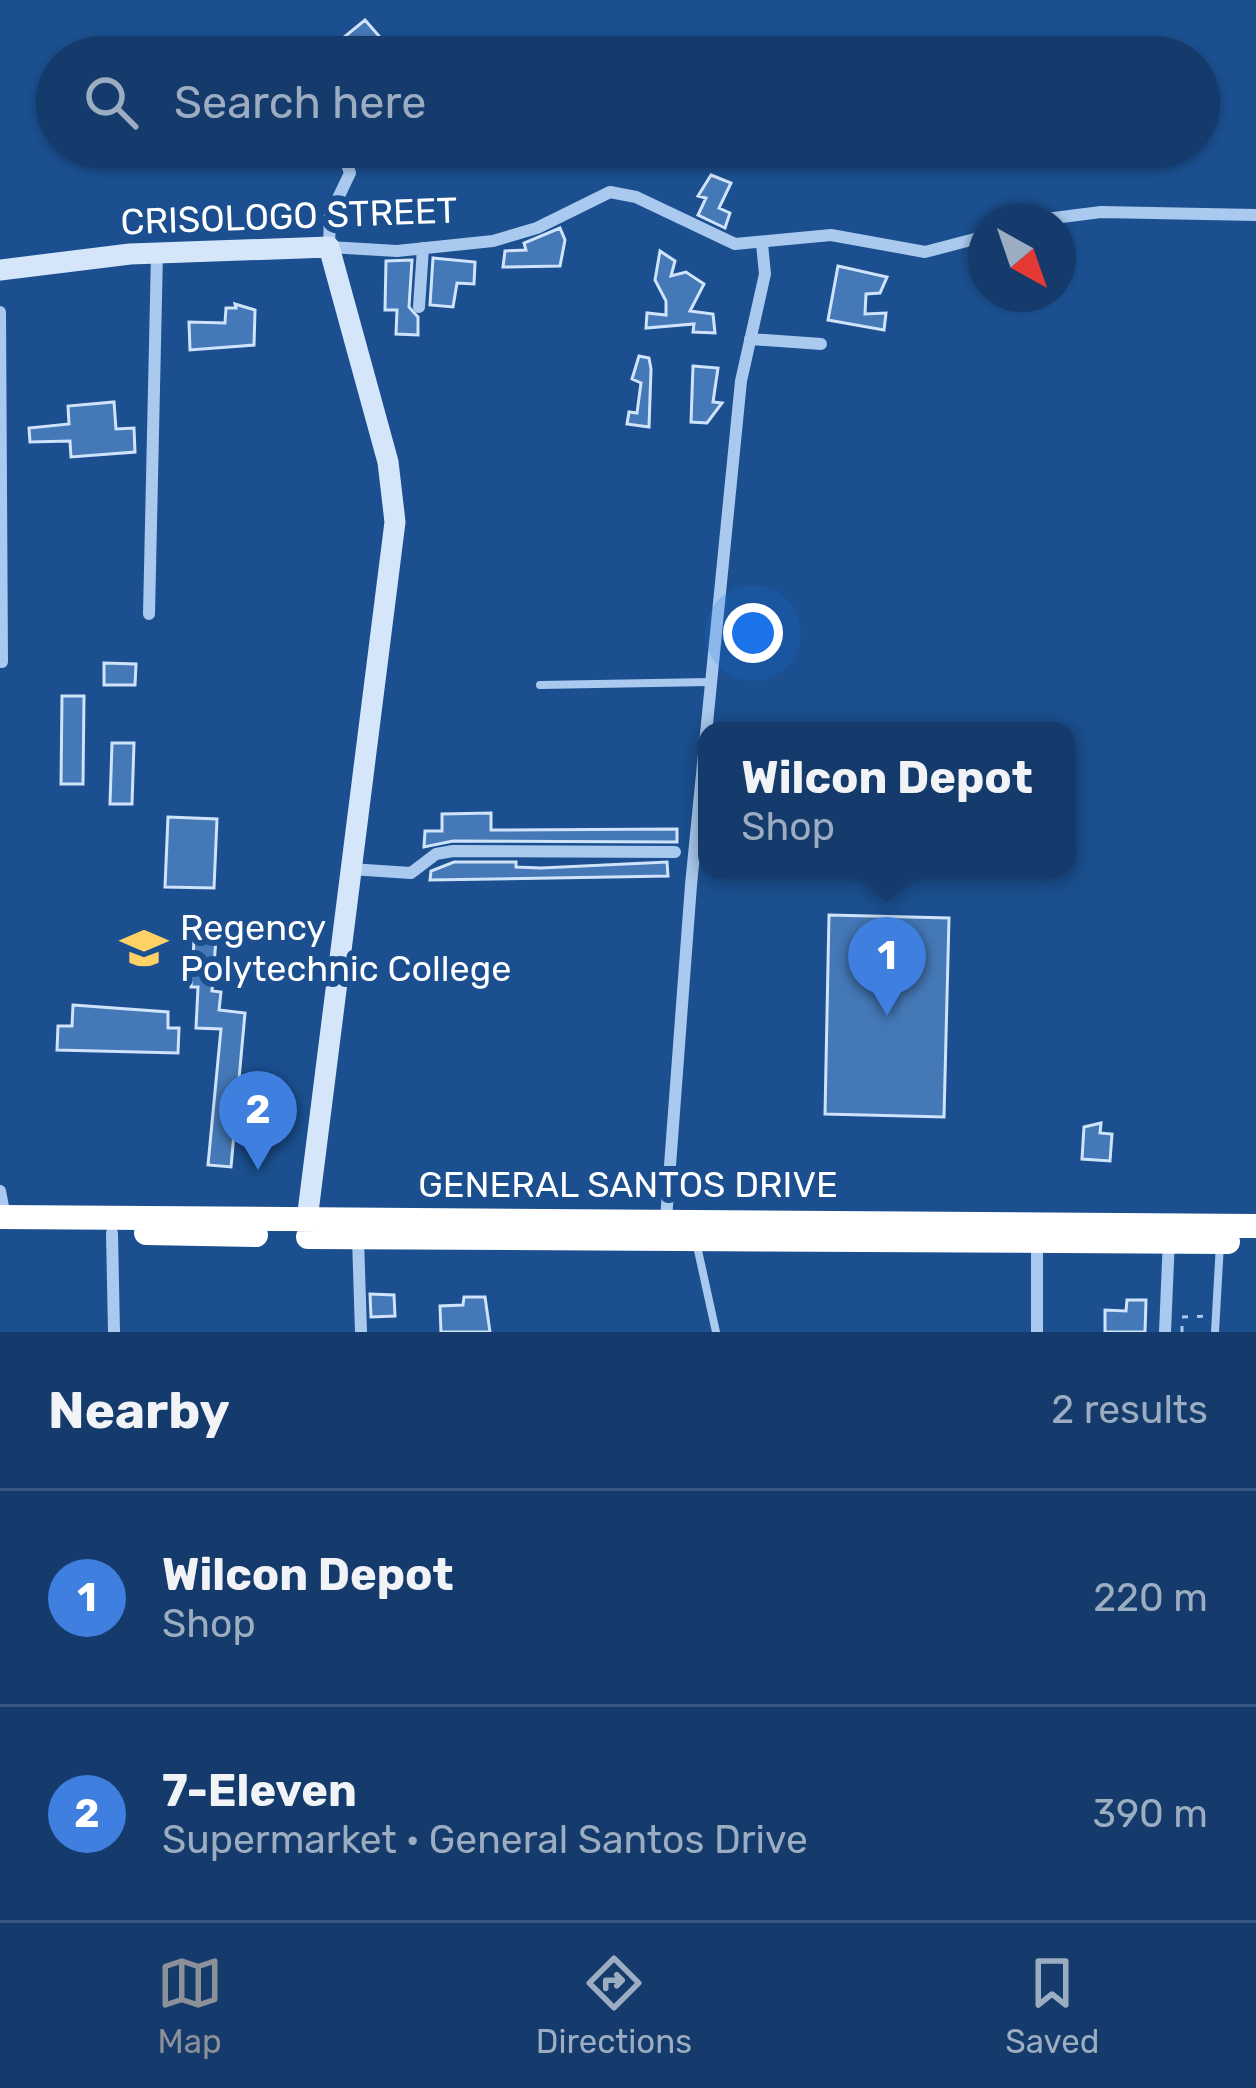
<!DOCTYPE html>
<html lang="en">
<head>
<meta charset="utf-8">
<style>
  :root { --surface:#143b6b; --page:#1d4271; --text:#f1f3f6; --muted:#9dadc1; --line:#33557e; --accent:#8c9099 }
  body { margin:0; font-family:Rubik,sans-serif; background:var(--page); color:var(--text) }
  .compass { position:absolute; left:968px; top:204px; width:108px; height:108px; border-radius:50%; background:var(--surface); box-shadow:0 3px 9px #0004; rotate:140deg }
  .you { position:absolute; left:753px; top:633px; width:42px; height:42px; margin:-30px; border:9px solid #fff; border-radius:50%; background:#1a73e8; box-shadow:0 0 0 18px #1a73e833 }
  .badge { display:grid; place-items:center; width:78px; height:78px; border-radius:50%; background:var(--accent); color:#fff; font-size:39px; font-weight:700 }
  .pin { position:absolute; translate:-50% -99px; filter:drop-shadow(0 3px 6px #0008) }
  .pin::after { content:''; position:absolute; top:63px; width:42px; height:36px; background:inherit; clip-path:polygon(0 0,100% 0,50% 100%) }
  .popup { position:absolute; left:698px; top:722px; width:378px; height:156px; box-sizing:border-box; display:grid; place-content:center; border-radius:24px; background:var(--surface); filter:drop-shadow(0 3px 9px #0005); font-size:39px; white-space:nowrap; color:var(--muted) }
  .popup b { font-size:45px; color:var(--text) }
  .popup::after { content:''; position:absolute; left:50%; top:100%; margin-left:-24px; border:24px solid transparent; border-top-color:var(--surface) }
  .list { margin:0; padding:0; list-style:none }
  h2 { display:flex; justify-content:space-between; align-items:center; height:156px; margin:0; padding:0 48px; font-size:51px }
  h2 small { font-size:39px; font-weight:400; color:var(--muted) }
  .list li { display:grid; grid-template-columns:78px 1fr auto; gap:36px; align-items:center; box-sizing:border-box; height:216px; padding:0 48px; border-top:3px solid var(--line) }
  .list b { display:block; font-size:45px; white-space:nowrap }
  .list p { margin:0; font-size:39px; white-space:nowrap; color:var(--muted) }
  .list em { font-size:39px; font-style:normal; color:var(--muted) }
  .icon { flex:none; width:66px; height:66px; fill:none; stroke:currentColor; stroke-width:2; stroke-linecap:round; stroke-linejoin:round }
  .map { position:relative; flex:none; width:1256px; height:1332px; overflow:hidden }
  .search { position:absolute; background:var(--surface); box-shadow:0 3px 9px #0004; left:36px; right:36px; top:36px; height:132px; display:flex; align-items:center; gap:30px; box-sizing:border-box; padding:0 42px; border-radius:66px; color:var(--muted); font-size:45px }
  .sheet { height:588px; background:var(--surface) }
  nav { display:flex; justify-content:space-around; align-items:center; box-sizing:border-box; height:168px; border-top:3px solid var(--line); background:var(--surface); font-size:33px; color:var(--muted) }
  nav a { display:grid; justify-items:center; gap:6px }
  nav .on { color:var(--accent) }
  .map>svg:first-child { display:block }
  .building { fill:#4478b7; stroke:#cfe3fa; stroke-width:3 }
  .lines { fill:none; stroke-linecap:round; stroke-linejoin:round }
  .path { stroke:#a9c9ee; stroke-width:3; stroke-dasharray:6 9; stroke-linecap:butt }
  .lane { stroke:#a9c9ee; stroke-width:8 }
  .street { stroke:#a9c9ee; stroke-width:12 }
  .secondary { stroke:#d6e6fa; stroke-width:21 }
  .highway { stroke:#fff; stroke-width:24 }
  .labels { text-anchor:middle; dominant-baseline:central; stroke-width:12; stroke-linejoin:round; paint-order:stroke }
  .street-label { font-size:36px; fill:#fff; stroke:#1b4f8f }
  .poi-label { font-size:36px; fill:#fff; stroke:#1b4f8f; text-anchor:start }
</style>
</head>
<body>
<div class="map">
<svg width="1256" height="1332" viewBox="0 0 1256 1332">
  <rect width="100%" height="100%" fill="#1b4f8f"/>
  <path class="building" d="M365,20L386,44L370,57H350L338,42Z
    M711,175L731,183L719,208L730,213L725,228L698,215L706,198L698,196Z
    M560,228L565,240L560,266L503,267L505,251L526,250L524,243Z
    M660,251L675,261L671,276L686,272L704,284L690,311L713,314L715,333L693,332L694,324L646,328L647,313L666,315V301L655,280Z
    M433,258L475,262L474,284L457,283L453,307L430,305Z
    M412,260L409,307L418,317V335L396,334L397,310H385L386,261Z
    M838,266L887,277L880,293L866,294L865,314L886,313L884,330L828,320Z
    M235,304L255,310L254,345L190,350L189,322L225,323L226,308H236Z
    M639,356L649,358L651,369L649,427L627,424L629,412L637,413L641,383L632,379Z
    M693,366L718,368L713,402L722,403L707,423L691,422Z
    M114,402L116,429L134,428L135,452L71,457L70,441L30,442L29,428L69,424L68,406Z
    M104,663L136,664L135,685H104Z
    M62,696H84L83,784H61Z
    M112,743H134L132,804H110Z
    M491,813V830L677,829V842L453,841L424,847L425,831H442V814Z
    M168,817L217,819L214,888L165,887Z
    M454,862H516V867L541,868L667,862L668,876L430,880L431,871Z
    M829,915L949,918L944,1117L825,1114Z
    M195,925L217,926L212,991L221,992L219,1010L245,1013L231,1167L208,1165L221,1029L196,1028L198,987H191Z
    M73,1005L168,1012V1028H179L178,1053L57,1050L58,1026H72Z
    M1101,1123L1100,1133L1112,1134L1110,1161L1082,1159L1084,1127Z
    M370,1294L394,1295L395,1316L371,1317Z
    M464,1297H485L490,1332H441L440,1306L463,1305Z
    M1127,1300H1146L1145,1332H1105V1310L1126,1311Z"/>
  <g class="lines">
    <path class="path" d="M1182,1332V1317L1207,1316"/>
    <path class="lane" d="M540,685L710,682
      M697,1246L716,1332
      M1215,1332L1220,1244"/>
    <path class="street" d="M341,147L350,173L330,215L329,247L397,251L493,241L537,228L610,192L636,197L735,244L831,235L925,252L986,236
      M1022,222L1101,212L1256,215
      M419,307L423,248
      M0,312L2,662
      M750,339L821,344
      M149,614L157,253
      M350,869L411,873L436,854L453,851L675,852
      M0,1191L5,1217
      M666,1219L691,885L741,381L765,274L762,244
      M112,1233L114,1332
      M358,1238L361,1332
      M1037,1332V1237
      M1165,1332L1169,1238"/>
    <path class="secondary" d="M0,270L130,254L329,247L388,462L395,522L307,1220"/>
    <path class="highway" d="M0,1217L1256,1226
      M146,1233L256,1235
      M308,1237L1228,1242"/>
  </g>
  <defs>
    <symbol id="university-bare" viewBox="-9 -9 18 18"><path d="M0-5L7-2L0 1L-7-2ZM-4 1L0 2.5L4 1V4Q0 6-4 4Z" fill="#ffd166" stroke="#1b4f8f" stroke-width="2.5" paint-order="stroke"/></symbol>
  </defs>
  <g fill-rule="evenodd">
    <use href="#university-bare" x="111" y="915" width="66" height="66"/>
  </g>
  <g class="labels">
    <g class="street-label">
      <text transform="translate(289 216) rotate(-2)">CRISOLOGO STREET</text>
      <text x="628" y="1184">GENERAL SANTOS DRIVE</text>
    </g>
    <g class="poi-label">
      <text x="180" y="927">Regency<tspan x="180" dy="41">Polytechnic College</tspan></text>
    </g>
  </g>
</svg>
<svg class="compass" viewBox="-18 -18 36 36"><path d="M0-13l5 13h-10z" fill="#e53935"/><path d="M0 13l5-13h-10z" fill="#9dadc1"/></svg>
<div class="you"></div>
<div class="pin badge" style="left:887px;top:1016px;background:#3f7fe0">1</div>
<div class="popup"><b>Wilcon Depot</b>Shop</div>
<div class="pin badge" style="left:258px;top:1170px;background:#3f7fe0">2</div>
<div class="search"><svg class="icon" aria-label="search" viewBox="0 0 24 24"><circle cx="10" cy="10" r="6"/><path d="M15 15l6 6"/></svg>Search here</div>
</div>
<section class="sheet">
<h2>Nearby<small>2 results</small></h2>
<ul class="list">
<li><span class="badge" style="background:#3f7fe0">1</span><div><b>Wilcon Depot</b><p>Shop</p></div><em>220 m</em></li>
<li><span class="badge" style="background:#3f7fe0">2</span><div><b>7-Eleven</b><p>Supermarket · General Santos Drive</p></div><em>390 m</em></li>
</ul>
</section>
<nav>
<a class="on"><svg class="icon" aria-label="map" viewBox="0 0 24 24"><path d="M3 6l6-2 6 2 6-2v14l-6 2-6-2-6 2zM9 4v14M15 6v14"/></svg>Map</a>
<a><svg class="icon" aria-label="directions" viewBox="0 0 24 24"><path d="M12 3l9 9-9 9-9-9zM9 14v-3h6M13 9l2 2-2 2"/></svg>Directions</a>
<a><svg class="icon" aria-label="saved" viewBox="0 0 24 24"><path d="M7 4h10v16l-5-4-5 4z"/></svg>Saved</a>
</nav>
</body>
</html>
